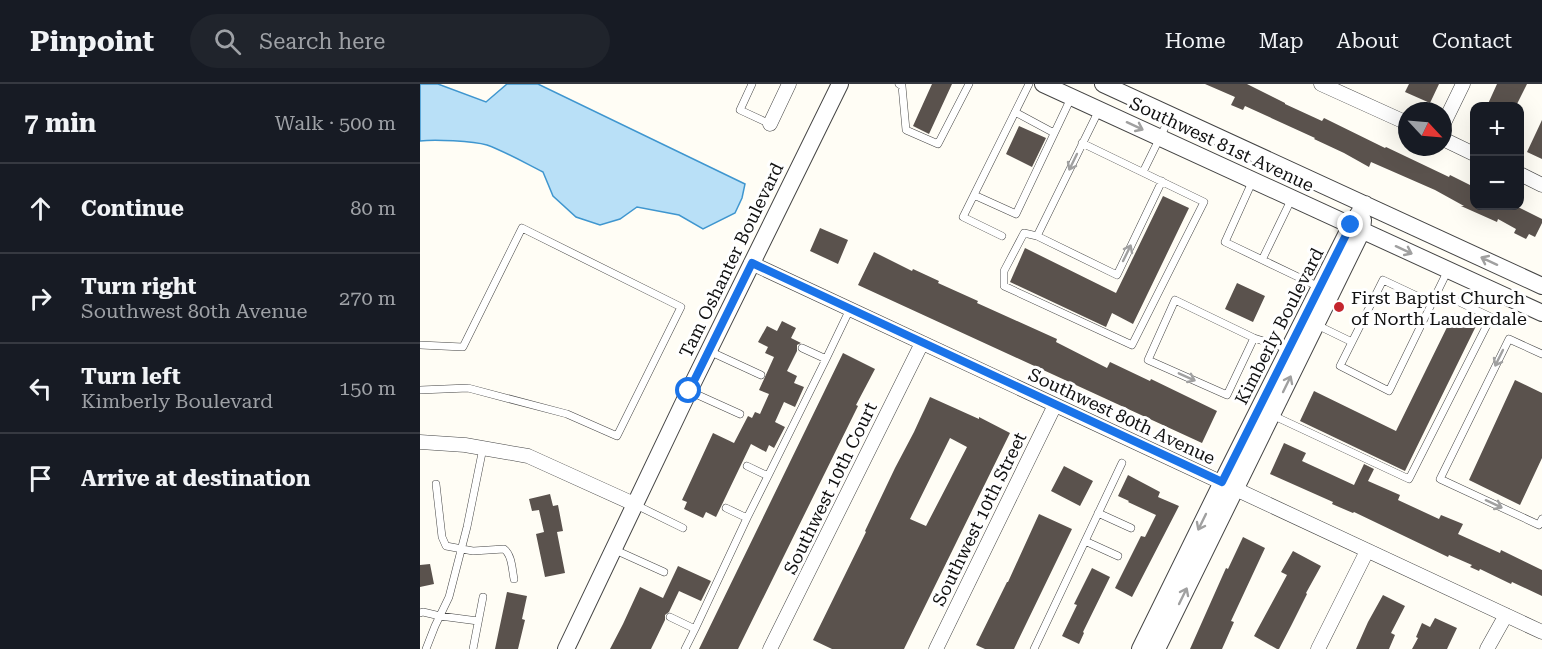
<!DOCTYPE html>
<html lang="en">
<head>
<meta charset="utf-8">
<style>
  :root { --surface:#171b24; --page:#20242c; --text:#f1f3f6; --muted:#9ea1a6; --line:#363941 }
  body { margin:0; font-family:"Roboto Serif",serif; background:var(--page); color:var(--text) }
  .controls { position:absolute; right:18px; top:18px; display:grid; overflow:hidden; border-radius:12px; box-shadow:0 6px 24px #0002 }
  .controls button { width:54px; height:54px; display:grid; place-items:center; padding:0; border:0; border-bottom:2px solid var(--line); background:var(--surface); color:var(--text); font:30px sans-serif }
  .compass { position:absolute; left:978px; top:18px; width:54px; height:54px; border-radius:50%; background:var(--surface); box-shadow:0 6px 24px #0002; rotate:116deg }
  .stop { position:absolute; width:18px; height:18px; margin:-14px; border:4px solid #1a73e8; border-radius:50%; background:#fff }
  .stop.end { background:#1a73e8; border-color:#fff; box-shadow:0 2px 6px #0008 }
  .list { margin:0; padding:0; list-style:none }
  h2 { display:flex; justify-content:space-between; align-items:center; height:78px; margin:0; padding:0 24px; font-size:26px }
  h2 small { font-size:20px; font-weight:400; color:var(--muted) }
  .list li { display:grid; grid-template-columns:39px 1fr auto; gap:18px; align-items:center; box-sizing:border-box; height:90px; padding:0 24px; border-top:2px solid var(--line) }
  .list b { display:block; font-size:22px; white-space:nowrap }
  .list p { margin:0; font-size:20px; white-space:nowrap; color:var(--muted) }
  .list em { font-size:20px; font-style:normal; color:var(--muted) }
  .icon { flex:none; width:33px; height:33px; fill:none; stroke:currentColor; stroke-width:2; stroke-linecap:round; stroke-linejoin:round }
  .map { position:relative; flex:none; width:1122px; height:565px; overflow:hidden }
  header { display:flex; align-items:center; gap:36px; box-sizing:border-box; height:84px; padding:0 30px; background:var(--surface); border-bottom:2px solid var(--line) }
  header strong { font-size:28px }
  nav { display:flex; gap:33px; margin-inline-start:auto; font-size:21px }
  .search { width:420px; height:54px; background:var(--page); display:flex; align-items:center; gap:15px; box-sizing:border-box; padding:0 21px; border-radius:33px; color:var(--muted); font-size:22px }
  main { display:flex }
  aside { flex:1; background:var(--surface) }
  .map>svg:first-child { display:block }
  .water { fill:#b9e0f7; stroke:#3f96cf; stroke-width:1.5 }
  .building { fill:#5a524d; fill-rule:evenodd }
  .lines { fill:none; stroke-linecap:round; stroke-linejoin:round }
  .service-casing { stroke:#444; stroke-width:8 }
  .minor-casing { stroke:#444; stroke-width:15 }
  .tertiary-casing { stroke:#444; stroke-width:18 }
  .service { stroke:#fff; stroke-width:7 }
  .minor { stroke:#fff; stroke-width:14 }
  .tertiary { stroke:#fff; stroke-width:16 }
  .oneway { stroke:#a0a0a0 }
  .route { stroke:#1a73e8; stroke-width:8 }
  .poi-dot { fill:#c4262e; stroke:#fff; stroke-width:2 }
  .labels { text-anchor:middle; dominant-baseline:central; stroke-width:6; stroke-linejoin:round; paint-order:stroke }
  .street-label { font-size:18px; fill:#111; stroke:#fff }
  .poi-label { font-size:18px; fill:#111; stroke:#fff; text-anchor:start }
</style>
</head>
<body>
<header>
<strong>Pinpoint</strong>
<div class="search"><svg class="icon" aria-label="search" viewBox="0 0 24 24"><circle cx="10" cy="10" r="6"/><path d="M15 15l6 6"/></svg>Search here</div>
<nav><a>Home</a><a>Map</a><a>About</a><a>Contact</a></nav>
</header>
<main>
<aside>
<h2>7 min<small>Walk · 500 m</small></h2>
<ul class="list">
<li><svg class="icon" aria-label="ahead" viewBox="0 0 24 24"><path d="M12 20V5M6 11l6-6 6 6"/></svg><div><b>Continue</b></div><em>80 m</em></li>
<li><svg class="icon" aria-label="right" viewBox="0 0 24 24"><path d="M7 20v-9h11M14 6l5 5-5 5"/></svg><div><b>Turn right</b><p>Southwest 80th Avenue</p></div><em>270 m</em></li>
<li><svg class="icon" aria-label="left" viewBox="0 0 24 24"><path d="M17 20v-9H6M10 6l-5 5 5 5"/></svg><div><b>Turn left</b><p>Kimberly Boulevard</p></div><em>150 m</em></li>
<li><svg class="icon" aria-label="arrive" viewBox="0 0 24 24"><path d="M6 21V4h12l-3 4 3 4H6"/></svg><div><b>Arrive at destination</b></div></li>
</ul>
</aside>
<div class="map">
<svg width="1122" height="565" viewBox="0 0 1122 565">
  <rect width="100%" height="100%" fill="#fffdf5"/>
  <path class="water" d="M0,0H18L66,18L87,0H118L325,100L322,114L315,129L283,145L259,131L217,123L200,135L180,141L156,133L133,112L123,88C105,79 86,68 67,61C53,57 14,55 0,57Z"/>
  <path class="building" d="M512,0H532L509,50L493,42Z
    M785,0H827L865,19V20L902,37L904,34L965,64L966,63L1029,93L1030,91L1054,103V122H1096L1122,135V139L1115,153L1109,150L1106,155L1094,149L1096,145L1078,135L1077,138L1041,122H1044L1015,106L951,78L949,83L924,69L894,55L895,54L825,22L823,26L811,21L815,13Z
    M989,0H1019L1010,19L985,8Z
    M1077,0H1107L1096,22H1067Z
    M1122,36V75L1107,68Z
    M599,42L626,54L612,83L586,70Z
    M743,112L769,124L713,240L692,229L686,243L590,198L605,164L696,209Z
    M400,144L428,156L418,180L390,167Z
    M454,168L492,187L493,185L519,197L518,199L558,217L557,219L637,255L636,258L687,284L690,278L730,297L731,295L797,327L782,359L438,201Z
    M817,199L845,212L833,238L805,225Z
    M1034,229L1057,240L985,387L880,337L894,307L976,347Z
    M362,237L376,244L371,254L381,259L377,261V267L367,287L377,292L374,299L384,303L375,323L364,318L355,338L365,343L354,364L349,361L346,368L331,360L296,433L286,428L283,434L264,425L267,418L262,416L293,349L314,359L328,332L332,334L335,328L340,330L349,310L339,306L354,273L345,269L348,263L338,258L347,242L357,247Z
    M423,269L455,285L436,321L438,322L318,565H279Z
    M1095,296L1122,309V374L1100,421L1049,396Z
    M510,313L559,335V333L590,349L484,565H412L393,556L446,448L445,447L475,384L494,348ZM530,354L547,363L506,442L490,435Z
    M864,359L886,369L882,377L934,401L944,380L954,385L948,397L980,411L978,416L1019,435L1021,431L1043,440L1038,450L1080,469L1081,466L1122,486V512L1092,498L1091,500L1060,485L1059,487L1050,483L1052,481L1029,471L1028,473L934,428L933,429L912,420L913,418L850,390Z
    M644,382L673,397L660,422L631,407Z
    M708,391L740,408L738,413L759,422L712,513L695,504L721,452L725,453L736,431L708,418L709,417L698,412Z
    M130,410L133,422L138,421L143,447L137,448L145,489L125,493L116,450L124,448L119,426L112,427L109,415Z
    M619,430L652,445L594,565H565L556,561L587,498H588Z
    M823,453L845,464L811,537L814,538L802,565H770L806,484L808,485Z
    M873,467L901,482L886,509L887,510L871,542L859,565H857L834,552L867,491L861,488Z
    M10,480L14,500L0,503V481Z
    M258,482L291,497L281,517L259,507L249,528L245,531V536L231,565H190L203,540L220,503L243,514Z
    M672,484L690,493L663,548L664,549L659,560L642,552L657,521L654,520Z
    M87,508L107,512L102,535L105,536L98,565H75Z
    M963,511L985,522L971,549L975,551L969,565H936L948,538Z
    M1015,534L1037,544L1027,565H992L998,554L996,553L1002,539L1010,543Z"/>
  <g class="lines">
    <defs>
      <path id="service" d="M332,0L320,26L350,40
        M479,0L482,2L486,46L518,60L549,0
        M679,26L617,152L697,191L742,97
        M595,28L634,49
        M723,88L751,31
        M833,96L805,158L899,203
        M554,111L596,130L651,14
        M582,152L543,133L609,0
        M617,152L604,149L584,187V202L712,261L784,118L662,59
        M842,176L872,114
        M897,241L932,258L920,282L969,307L1028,186
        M834,254L807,311L728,276L755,216L834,254L868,265
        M932,258L963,196L1012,219
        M0,261L43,263L102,144L261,223L197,352L147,330L48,304L0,306
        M382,264L406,275L430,225
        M289,267L341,291
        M1122,270L1089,255L1020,395L1119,441L1122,435
        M269,307L320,330
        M852,331L989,395L1071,233L1039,218L1016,211
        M327,382L348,392L406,275
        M16,400L22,453L26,462L53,467L84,465C92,471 92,485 94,495
        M214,420L263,444
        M306,424L327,434L348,392
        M678,429L711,444
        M665,457L698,472
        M193,465L244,488
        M0,529L3,528L20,532L58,537
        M250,533L275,545L327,434
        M6,565L15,542L29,513L47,443L63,364
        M53,565L63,513
        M265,565L275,545
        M614,565L702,379"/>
      <path id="minor" d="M901,0L987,39
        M350,40L369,0
        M1023,41L1043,0
        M1023,55L1054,70
        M1100,90L1122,101
        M331,179L1122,548
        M0,358L45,361L108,372L214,420
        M350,565L502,259
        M516,565L635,321
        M898,565L947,467
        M1067,565L1086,531"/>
      <path id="tertiary" d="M623,0L1122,229
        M683,0L1122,202
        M146,565L269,307L420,0
        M720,565L802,398L931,141L945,120
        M737,565L942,147L943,136"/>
    </defs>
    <use href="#service" class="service-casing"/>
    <use href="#minor" class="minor-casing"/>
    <use href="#tertiary" class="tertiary-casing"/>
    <use href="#service" class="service"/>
    <use href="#minor" class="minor"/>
    <use href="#tertiary" class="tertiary"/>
  </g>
  <defs><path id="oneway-shaft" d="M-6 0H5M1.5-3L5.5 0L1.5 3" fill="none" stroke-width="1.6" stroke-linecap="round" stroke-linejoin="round" transform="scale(1.5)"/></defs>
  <g class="oneway">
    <use href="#oneway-shaft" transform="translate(715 42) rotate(25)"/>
    <use href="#oneway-shaft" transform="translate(653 78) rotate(116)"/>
    <use href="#oneway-shaft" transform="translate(984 166) rotate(25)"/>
    <use href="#oneway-shaft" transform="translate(707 169) rotate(-64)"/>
    <use href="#oneway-shaft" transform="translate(1069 177) rotate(-155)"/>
    <use href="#oneway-shaft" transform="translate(1079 274) rotate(116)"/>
    <use href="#oneway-shaft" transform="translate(767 293) rotate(24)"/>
    <use href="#oneway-shaft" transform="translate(867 300) rotate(-64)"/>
    <use href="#oneway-shaft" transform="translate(1074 420) rotate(25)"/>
    <use href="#oneway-shaft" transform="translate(782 438) rotate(116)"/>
    <use href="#oneway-shaft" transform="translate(763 512) rotate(-64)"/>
  </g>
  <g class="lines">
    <path class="route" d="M269,307L332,179L802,398L931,141"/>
  </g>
  <circle class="poi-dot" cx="919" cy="223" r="6"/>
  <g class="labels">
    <g class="street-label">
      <text transform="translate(802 60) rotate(25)">Southwest 81st Avenue</text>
      <text transform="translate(311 176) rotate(-64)">Tam Oshanter Boulevard</text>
      <text transform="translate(859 242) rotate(-63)">Kimberly Boulevard</text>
      <text transform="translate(702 332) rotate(25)">Southwest 80th Avenue</text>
      <text transform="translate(410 404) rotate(-64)">Southwest 10th Court</text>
      <text transform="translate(559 435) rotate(-64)">Southwest 10th Street</text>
    </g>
    <g class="poi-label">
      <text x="931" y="213">First Baptist Church<tspan x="931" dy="21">of North Lauderdale</tspan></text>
    </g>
  </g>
</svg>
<div class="controls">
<button>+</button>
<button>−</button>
</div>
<svg class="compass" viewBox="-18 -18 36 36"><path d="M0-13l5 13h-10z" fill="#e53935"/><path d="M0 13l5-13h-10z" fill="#9ea1a6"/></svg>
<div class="stop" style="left:269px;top:307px"></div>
<div class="stop end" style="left:931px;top:141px"></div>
</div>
</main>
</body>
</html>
